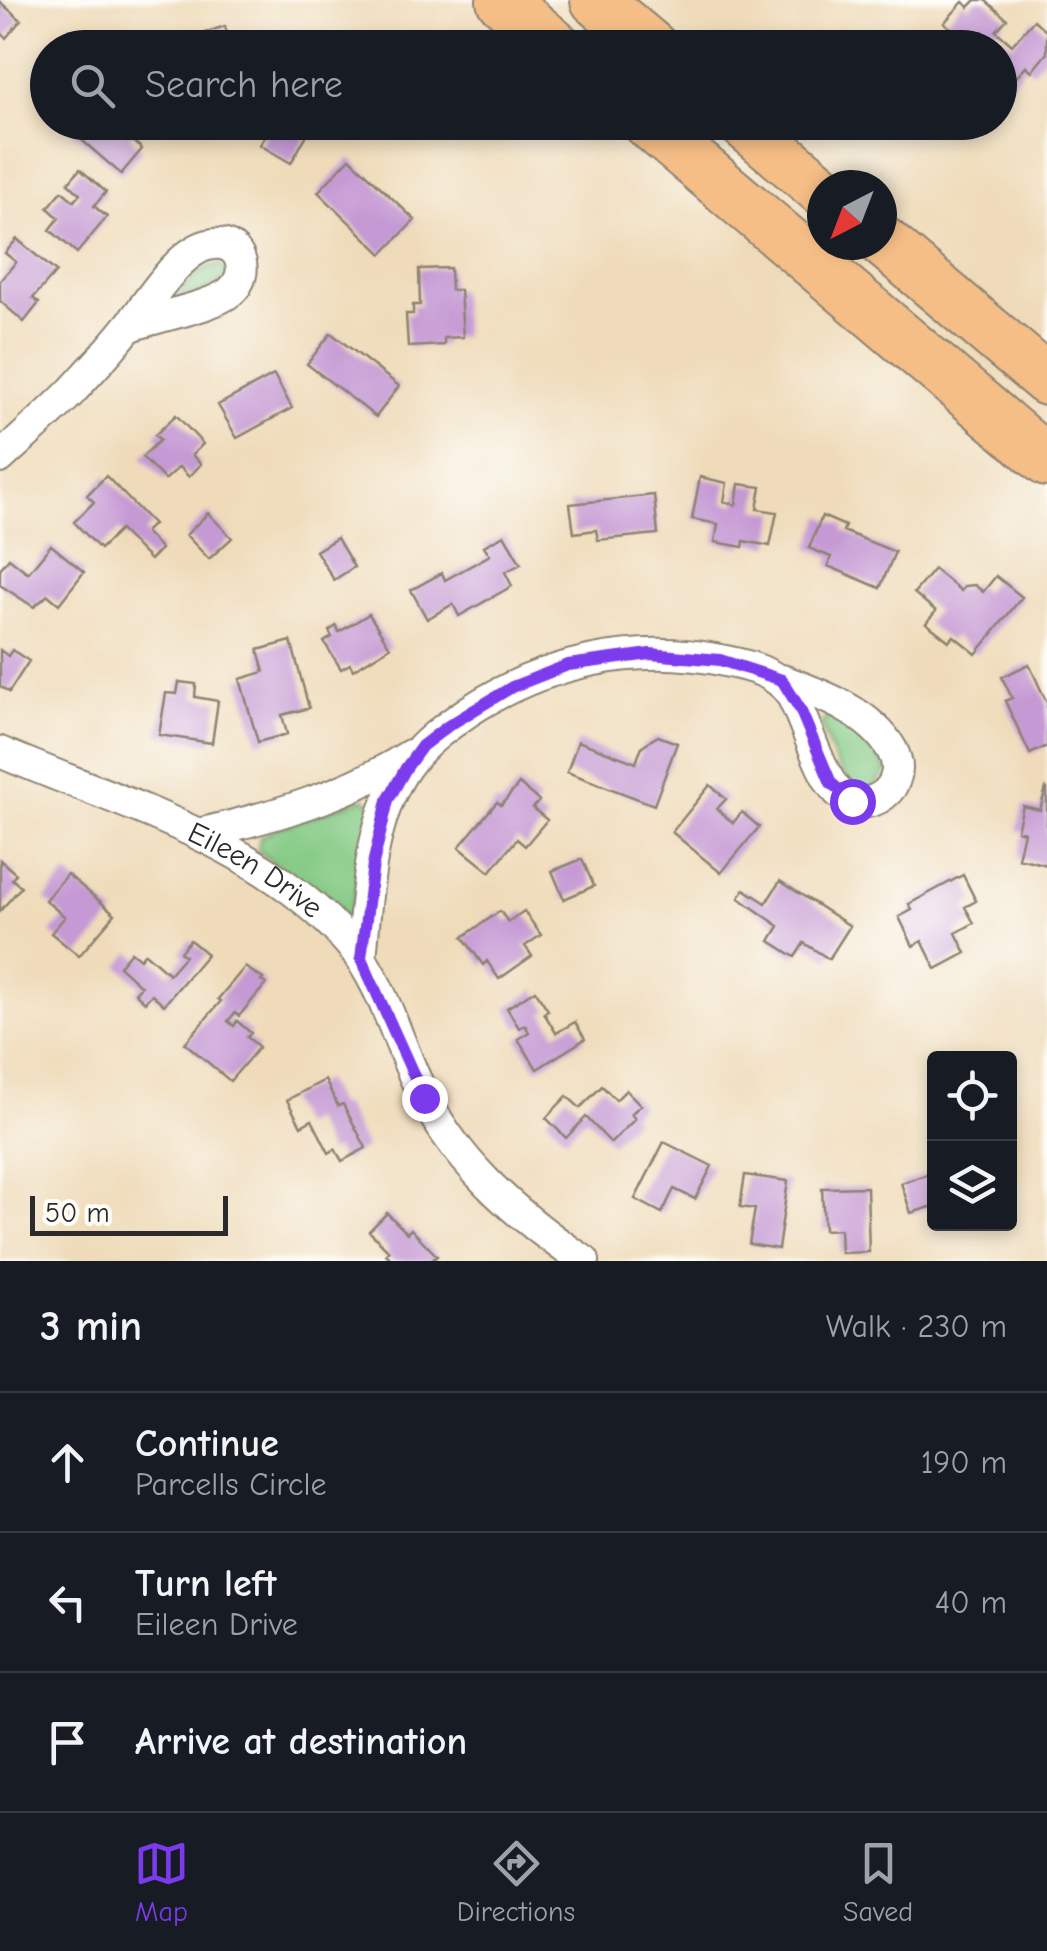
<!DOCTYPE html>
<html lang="en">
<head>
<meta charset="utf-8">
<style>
  :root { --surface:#171b24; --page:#20242c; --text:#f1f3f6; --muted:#9ea1a6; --line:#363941; --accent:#7c3aed }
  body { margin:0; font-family:"Comic Neue",sans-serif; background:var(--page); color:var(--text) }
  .controls { position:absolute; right:30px; bottom:30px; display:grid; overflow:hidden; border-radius:10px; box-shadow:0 5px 15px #0003 }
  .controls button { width:90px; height:90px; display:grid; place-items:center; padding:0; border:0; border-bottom:2px solid var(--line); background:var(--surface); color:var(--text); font:50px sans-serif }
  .compass { position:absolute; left:807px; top:170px; width:90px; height:90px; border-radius:50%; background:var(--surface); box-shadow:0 5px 15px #0003; rotate:222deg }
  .scale { position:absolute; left:30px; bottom:25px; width:198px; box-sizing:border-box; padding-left:10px; border:5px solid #2b2b2b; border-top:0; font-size:28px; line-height:35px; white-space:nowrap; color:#2b2b2b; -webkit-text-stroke:8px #fdfcf7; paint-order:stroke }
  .stop { position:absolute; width:30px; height:30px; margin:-22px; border:8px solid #7c3aed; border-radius:50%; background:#fff }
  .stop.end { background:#7c3aed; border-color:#fff; box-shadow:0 2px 10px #0008 }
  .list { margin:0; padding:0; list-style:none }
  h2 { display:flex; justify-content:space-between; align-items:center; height:130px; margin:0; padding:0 40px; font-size:42px }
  h2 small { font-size:32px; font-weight:400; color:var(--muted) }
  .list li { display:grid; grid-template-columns:65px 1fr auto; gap:30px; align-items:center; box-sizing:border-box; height:140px; padding:0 40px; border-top:2px solid var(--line) }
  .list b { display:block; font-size:38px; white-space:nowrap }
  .list p { margin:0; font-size:32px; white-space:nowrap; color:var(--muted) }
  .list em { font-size:32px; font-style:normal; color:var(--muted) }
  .icon { flex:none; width:55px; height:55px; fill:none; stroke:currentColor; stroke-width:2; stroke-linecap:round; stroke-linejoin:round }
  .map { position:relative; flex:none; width:1047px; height:1261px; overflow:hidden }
  .search { position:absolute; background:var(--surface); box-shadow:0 5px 15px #0003; left:30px; right:30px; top:30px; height:110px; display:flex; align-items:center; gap:25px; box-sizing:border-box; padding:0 35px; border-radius:55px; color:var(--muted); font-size:38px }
  .sheet { height:550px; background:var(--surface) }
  nav { display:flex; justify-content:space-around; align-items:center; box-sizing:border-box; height:140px; border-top:2px solid var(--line); background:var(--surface); font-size:28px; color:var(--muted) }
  nav a { display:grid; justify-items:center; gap:5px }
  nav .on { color:var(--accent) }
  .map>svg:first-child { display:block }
  .green { fill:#86cb86; stroke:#587b58; stroke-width:2.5 }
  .building { fill:#c599d4 }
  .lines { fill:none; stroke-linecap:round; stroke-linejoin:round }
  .minor-casing { stroke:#8d8372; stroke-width:34 }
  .trunk-casing { stroke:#8d8372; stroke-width:54 }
  .minor { stroke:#fff; stroke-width:30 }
  .trunk { stroke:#f6be87; stroke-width:50 }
  .route { stroke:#7c3aed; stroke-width:12 }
  .labels { text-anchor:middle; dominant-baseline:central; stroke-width:9; stroke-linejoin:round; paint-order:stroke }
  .street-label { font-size:30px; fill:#2b2b2b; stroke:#fdfcf7 }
</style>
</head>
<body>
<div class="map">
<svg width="1047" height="1261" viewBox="0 0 1047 1261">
  <rect width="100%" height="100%" fill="#fdfcf7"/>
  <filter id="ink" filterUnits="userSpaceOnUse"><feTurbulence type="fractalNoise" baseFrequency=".01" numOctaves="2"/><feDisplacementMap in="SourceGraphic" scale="20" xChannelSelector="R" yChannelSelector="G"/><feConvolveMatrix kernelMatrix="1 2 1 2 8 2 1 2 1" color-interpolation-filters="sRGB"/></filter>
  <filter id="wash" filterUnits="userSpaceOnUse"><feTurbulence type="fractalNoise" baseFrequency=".0048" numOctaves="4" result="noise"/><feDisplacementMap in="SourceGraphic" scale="40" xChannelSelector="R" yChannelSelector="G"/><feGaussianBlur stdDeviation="2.25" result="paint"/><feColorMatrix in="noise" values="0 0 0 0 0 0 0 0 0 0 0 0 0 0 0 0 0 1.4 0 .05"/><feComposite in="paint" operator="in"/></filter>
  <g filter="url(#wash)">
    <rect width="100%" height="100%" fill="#efdbba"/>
    <path class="green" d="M220,265L226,271V276L209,290L178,298C184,283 202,265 220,265Z
      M828,715C855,722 875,746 887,771L868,793C835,776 834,759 821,725Z
      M364,798L373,805L350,918H347L258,851L260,837L277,828Z"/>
    <g id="blocks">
      <path class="building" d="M976,0H985L1007,19L996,31L1012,45L1034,20L1047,32V53L1032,71L1026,66L1007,88L1000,81V48H952L942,39L951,28L944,23L963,2L969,7Z
        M0,2L21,20L6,38L0,32Z
        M225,26L231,48H161L160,47Z
        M75,122H133L132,125L137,129L129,137L142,149L121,174L69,129Z
        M273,122H314L291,163L260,145Z
        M350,158L415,220L382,254L318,192Z
        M80,169L106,192L94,206L107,217L77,253L50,230L59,218L48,208L62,191L74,201L80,194L68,183Z
        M17,239L56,272L33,298L39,303L24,322L0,301V281L16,262L5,253Z
        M450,268L451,290H460L463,337L444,338V345L408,347L406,314H413V305H420L419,269Z
        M331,333L399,386L376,417L307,364Z
        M274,375L292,408L237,438L218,405Z
        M176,415L203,444L192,455L201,464L189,477L179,467L165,480L142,457L160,440L155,435Z
        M106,476L153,524L145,532L161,549L150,560L120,530L100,549L74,522L94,502L87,495Z
        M700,477L727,483L724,502L736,505L739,484L761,487L757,509L777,512L770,546L744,541L743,547L715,542L718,524L692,519Z
        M654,495L658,534L598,540L596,530L574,533L570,504Z
        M208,513L232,538L209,559L186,535Z
        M822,516L845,526L843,531L895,552L880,588L828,566L831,557L809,548Z
        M504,535L521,564L505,572L512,586L459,616L453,604L427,619L411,590L442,573L445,580L490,555L484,546Z
        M337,538L354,567L334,580L316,551Z
        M51,545L84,572L59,604L48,595L34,607L0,585V569L9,558L28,573Z
        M934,569L961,591L965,586L975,585L983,592L996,576L1022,597L976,654L954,636L949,641L926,623L936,611L914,593Z
        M369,614L390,647L353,670L350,664L341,669L324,642L332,637L329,631L336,626L339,632Z
        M291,641L309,708L282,715L287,734L258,742L240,679L264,672L258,650Z
        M0,650L8,656L12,650L29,661L9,692L0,686Z
        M1029,664L1047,703V746L1030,754L1005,701L1012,698L1002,677Z
        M179,682L196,684L195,697L218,701L212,743L159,735L166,693L177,694Z
        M658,736L677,743L654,805L567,772L578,741L636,763L642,746Z
        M519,784L539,801L533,808L547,820L525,846L517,839L490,872L459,847L497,802L501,805Z
        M710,785L726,799L717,809L733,823L742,812L759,827L721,873L672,832Z
        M1046,788L1047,789V865L1018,858L1024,832L1017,830L1023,806L1040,810Z
        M582,859L594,886L564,899L552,871Z
        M0,860L16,874L12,879L21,887L0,911Z
        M67,874L115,914L79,956L51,933L65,917L45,900Z
        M963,875L976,901L965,907L974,923L956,933L966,953L936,969L922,941L913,946L899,917L912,910L909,904Z
        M780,881L850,926L829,959L804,943L795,957L770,941L779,926L739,898L744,889L766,903Z
        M500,911L508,922L524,911L541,935L525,946L532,956L499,979L487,961L483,965L463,937Z
        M190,940L207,954L164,1005L152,994L145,1002L135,993L141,986L119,966L131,952L140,959L145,953L169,974L185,956L180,952Z
        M245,967L263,979L261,981L266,984L239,1016L235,1013L228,1021L234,1026L237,1021L251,1033L247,1037L259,1047L230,1081L185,1043L221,1001L218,999Z
        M535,990L548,1010L544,1013L556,1033L575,1022L585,1039L537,1069L518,1039L529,1032L525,1025L519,1028L507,1008Z
        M325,1080L338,1106L343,1104L366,1148L342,1161L335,1149L329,1153L312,1120L301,1126L287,1100Z
        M602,1086L616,1100L626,1090L641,1105L631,1114L635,1119L611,1143L586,1117L566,1138L546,1118L567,1096L580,1108Z
        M664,1142L712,1166L695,1199L674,1189L662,1213L635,1199Z
        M934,1172V1206L911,1213L901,1183Z
        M745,1175L788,1181L778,1249L749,1244L755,1209L740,1207Z
        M867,1187L869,1252L841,1253L840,1229L824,1230L822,1188Z
        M387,1213L407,1233L411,1229L437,1256L431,1261H393L386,1254L389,1251L369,1231Z"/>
    </g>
  </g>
  <g filter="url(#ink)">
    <use href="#blocks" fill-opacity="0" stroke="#8d8372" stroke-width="2.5"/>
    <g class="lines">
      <defs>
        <g id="minor">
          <path d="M0,458C25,435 50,414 73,390C92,369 112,348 129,326C148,303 178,252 208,245C240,237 253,273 230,292C210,308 155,316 129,327"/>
          <path id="s1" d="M0,752C118,803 264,842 350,944C381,981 396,1036 416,1080C451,1159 514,1214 584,1261"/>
          <path d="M198,834C271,817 347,796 410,755"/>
          <path d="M361,959C367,896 369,820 406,767C423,743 446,727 469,711C544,662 636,642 725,661C750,666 776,672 791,694C805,720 820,774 838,792C867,820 912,786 892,750C871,712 820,694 782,680"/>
        </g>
        <path id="trunk" d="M502,0L558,48
          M596,0L653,48
          M647,122L1047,461
          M742,122L822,190
          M882,241L1047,380"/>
      </defs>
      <use href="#minor" class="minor-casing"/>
      <use href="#trunk" class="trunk-casing"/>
      <use href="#minor" class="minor"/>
      <use href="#trunk" class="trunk"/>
    </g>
  </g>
  <g class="lines" filter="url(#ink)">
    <path class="route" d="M424,1098L361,958L373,864L388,800L406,768L422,746L448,726L512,687L568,665L650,654L720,660L782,680L800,709L831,783L852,801"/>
  </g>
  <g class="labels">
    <g class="street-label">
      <text stroke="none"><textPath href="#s1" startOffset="282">Eileen Drive</textPath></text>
    </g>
  </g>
</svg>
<div class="controls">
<button><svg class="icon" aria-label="locate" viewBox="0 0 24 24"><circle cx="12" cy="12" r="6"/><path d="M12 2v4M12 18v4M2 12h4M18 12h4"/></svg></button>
<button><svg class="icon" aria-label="layers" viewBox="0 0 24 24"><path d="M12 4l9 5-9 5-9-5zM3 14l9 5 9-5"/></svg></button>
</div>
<svg class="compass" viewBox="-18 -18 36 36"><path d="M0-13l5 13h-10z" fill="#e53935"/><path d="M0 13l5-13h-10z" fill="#9ea1a6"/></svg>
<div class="scale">50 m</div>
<div class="stop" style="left:852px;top:801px"></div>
<div class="stop end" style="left:424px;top:1098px"></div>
<div class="search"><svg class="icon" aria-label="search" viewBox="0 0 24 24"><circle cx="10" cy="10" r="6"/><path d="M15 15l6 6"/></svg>Search here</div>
</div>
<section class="sheet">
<h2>3 min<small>Walk · 230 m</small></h2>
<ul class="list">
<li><svg class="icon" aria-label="ahead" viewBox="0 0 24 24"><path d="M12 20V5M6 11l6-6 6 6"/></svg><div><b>Continue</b><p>Parcells Circle</p></div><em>190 m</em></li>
<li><svg class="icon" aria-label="left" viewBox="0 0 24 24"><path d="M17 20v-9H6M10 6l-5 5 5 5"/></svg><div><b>Turn left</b><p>Eileen Drive</p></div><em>40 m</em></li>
<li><svg class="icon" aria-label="arrive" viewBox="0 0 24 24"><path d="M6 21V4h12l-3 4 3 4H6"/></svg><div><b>Arrive at destination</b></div></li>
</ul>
</section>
<nav>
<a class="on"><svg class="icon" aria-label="map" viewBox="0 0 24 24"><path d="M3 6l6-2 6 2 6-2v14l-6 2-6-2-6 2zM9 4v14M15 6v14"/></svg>Map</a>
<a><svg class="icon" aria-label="directions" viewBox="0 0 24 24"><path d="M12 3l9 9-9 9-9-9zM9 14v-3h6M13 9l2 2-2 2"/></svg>Directions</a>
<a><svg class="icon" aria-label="saved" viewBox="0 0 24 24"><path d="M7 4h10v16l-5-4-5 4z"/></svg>Saved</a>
</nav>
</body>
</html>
